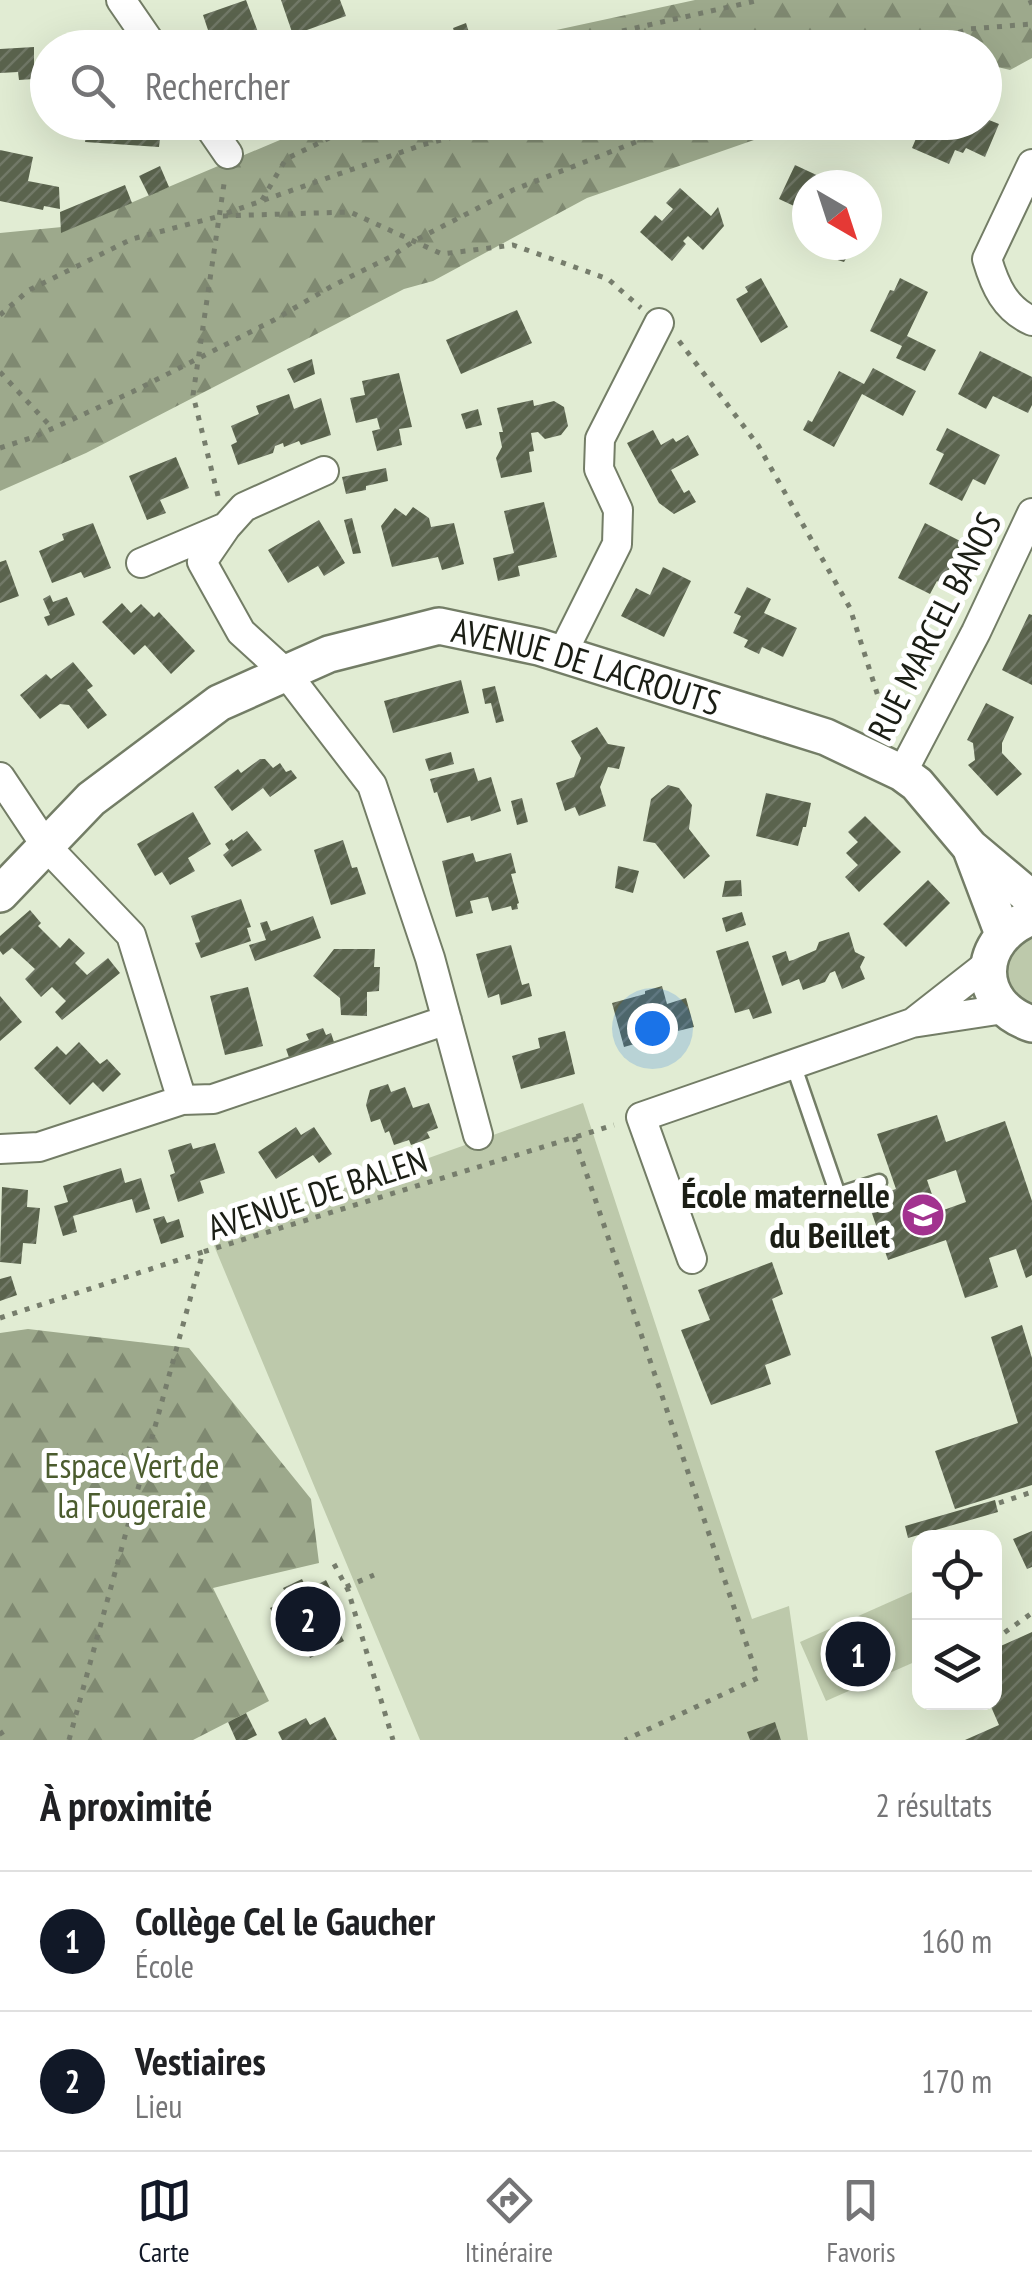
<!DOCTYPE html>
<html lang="fr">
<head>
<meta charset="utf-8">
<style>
  :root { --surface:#fff; --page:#f2f2f2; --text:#202124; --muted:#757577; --line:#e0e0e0; --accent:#111827 }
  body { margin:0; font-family:"PT Sans Narrow",sans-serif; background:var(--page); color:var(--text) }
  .controls { position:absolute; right:30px; bottom:30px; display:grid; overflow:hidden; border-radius:20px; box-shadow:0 10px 40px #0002 }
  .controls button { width:90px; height:90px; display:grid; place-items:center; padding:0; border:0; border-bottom:2px solid var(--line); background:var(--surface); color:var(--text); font:50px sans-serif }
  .compass { position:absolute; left:792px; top:170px; width:90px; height:90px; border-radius:50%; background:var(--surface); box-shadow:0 10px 40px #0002; rotate:141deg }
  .you { position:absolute; left:652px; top:1028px; width:35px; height:35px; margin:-25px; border:8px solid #fff; border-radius:50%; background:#1a73e8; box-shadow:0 0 0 15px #1a73e833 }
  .badge { display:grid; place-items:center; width:65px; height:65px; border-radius:50%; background:var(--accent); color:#fff; font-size:32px; font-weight:700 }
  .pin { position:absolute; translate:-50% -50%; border:5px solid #fff; box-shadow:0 2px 10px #0006 }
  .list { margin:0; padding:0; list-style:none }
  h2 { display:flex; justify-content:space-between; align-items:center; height:130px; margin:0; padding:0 40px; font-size:42px }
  h2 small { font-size:32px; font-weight:400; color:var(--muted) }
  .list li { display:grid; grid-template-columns:65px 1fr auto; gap:30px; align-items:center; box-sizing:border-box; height:140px; padding:0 40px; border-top:2px solid var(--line) }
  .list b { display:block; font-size:38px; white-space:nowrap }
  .list p { margin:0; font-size:32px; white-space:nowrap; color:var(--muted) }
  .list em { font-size:32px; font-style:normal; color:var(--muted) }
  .icon { flex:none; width:55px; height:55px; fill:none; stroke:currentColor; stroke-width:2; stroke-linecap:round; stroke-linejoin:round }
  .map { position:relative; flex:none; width:1032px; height:1740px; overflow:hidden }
  .search { position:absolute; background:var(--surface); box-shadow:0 10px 40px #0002; left:30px; right:30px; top:30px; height:110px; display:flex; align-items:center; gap:25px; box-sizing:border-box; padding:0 35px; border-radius:55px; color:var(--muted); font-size:38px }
  .sheet { height:410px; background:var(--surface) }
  nav { display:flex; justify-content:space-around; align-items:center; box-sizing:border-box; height:140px; border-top:2px solid var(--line); background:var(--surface); font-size:28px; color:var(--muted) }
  nav a { display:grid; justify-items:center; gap:5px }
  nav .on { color:var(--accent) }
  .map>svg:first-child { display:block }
  .grass { fill:#bdc9ab }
  .forest { fill:url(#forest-firs) }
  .building { fill:url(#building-hatch); fill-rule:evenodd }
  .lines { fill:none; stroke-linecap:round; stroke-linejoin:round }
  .service-casing { stroke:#737d66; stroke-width:19 }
  .minor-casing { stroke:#737d66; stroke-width:32 }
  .tertiary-casing { stroke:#737d66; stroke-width:40 }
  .path { stroke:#767d6c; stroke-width:5; stroke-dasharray:5 8; stroke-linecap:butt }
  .service { stroke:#fff; stroke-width:14 }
  .minor { stroke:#fff; stroke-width:28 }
  .tertiary { stroke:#fff; stroke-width:35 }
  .labels { text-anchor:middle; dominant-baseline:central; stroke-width:10; stroke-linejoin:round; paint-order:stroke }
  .street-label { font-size:35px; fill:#1b1e15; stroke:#fff }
  .poi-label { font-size:35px; font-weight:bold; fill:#1b1e15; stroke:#fff; text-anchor:end }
  .park-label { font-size:35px; fill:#4b5c2e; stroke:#fff }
</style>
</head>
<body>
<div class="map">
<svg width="1032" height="1740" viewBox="0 0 1032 1740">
  <defs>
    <pattern id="forest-firs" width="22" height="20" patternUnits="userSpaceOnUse" patternTransform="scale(2.5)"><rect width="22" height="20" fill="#9da98c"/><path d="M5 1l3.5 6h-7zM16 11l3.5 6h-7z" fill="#7f8971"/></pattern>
    <pattern id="building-hatch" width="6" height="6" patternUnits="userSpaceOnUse" patternTransform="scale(2.5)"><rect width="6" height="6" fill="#5a634d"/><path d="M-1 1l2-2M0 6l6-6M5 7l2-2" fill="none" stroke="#727968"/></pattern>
  </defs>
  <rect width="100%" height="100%" fill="#e1ecd3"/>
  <path class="grass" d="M1032,933V1009L1019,1003L1005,979L1008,953Z
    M583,1103L752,1619L789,1606L808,1740H420L210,1236Z
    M919,1589V1660L826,1701L800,1642Z"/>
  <path class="forest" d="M695,0H1032V58L1010,70L985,64L984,48L496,47L510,40Z
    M320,123H803L587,198L433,281L404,289L86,453L0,491V233L62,227V232Z
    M28,1329L189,1348L311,1499L319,1563L213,1588L269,1701L193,1740H0V1333Z"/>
  <path class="building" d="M246,0L264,48H214L203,15Z
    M281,0H340L346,16L293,35Z
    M466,23L474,48H459L453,28Z
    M34,47V79L19,80L18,72L0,73V49Z
    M984,118L999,124L985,157L966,148L963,153L955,150L949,164L912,148L923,122H984Z
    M87,122H162L159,147L85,142Z
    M0,150L33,157L28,181L59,187L60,209L44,206L43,210L0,201Z
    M795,165L838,185H807V212L779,199Z
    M160,166L169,187L149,196L139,176Z
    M125,185L132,203L61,233L60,212Z
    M680,188L711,216L718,207L724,226L703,250L688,236L683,241L686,244L672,261L640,232L655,215L662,221L673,209L666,203Z
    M835,245H854L844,262L828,257Z
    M761,278L788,327L761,343L736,299L748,292L745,287Z
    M900,278L928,292L907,336L936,350L925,371L896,358L902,346L870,331L890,290L894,291Z
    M517,310L532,343L461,374L446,340Z
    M980,351L1032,377V405L1028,413L993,396L986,409L958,394Z
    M312,359L315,374L294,383L287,369Z
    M873,368L916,391L903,416L862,394L834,447L803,430L808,420L812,422L839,371L864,384Z
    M399,373L412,427L399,429L402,445L377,451L372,431L380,429L377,418L356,423L350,398L365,395L362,381Z
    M289,394L294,409L321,398L331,435L301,445L299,441L284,447L283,443L275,446L273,453L238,465L231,445L237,442L231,426L259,414L256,406Z
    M533,400L534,406L554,401L564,407L568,426L561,435L545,439L538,432L531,433L534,451L529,452L532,472L501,478L496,458L502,447L499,432H503L497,408Z
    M478,409L482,425L466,429L461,414Z
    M947,428L1000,455L985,485L973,479L962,501L929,484L944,454L936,450Z
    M653,430L661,445L673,438L676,442L688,435L699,455L671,470L684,493L689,490L696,502L674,514L659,503L627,443Z
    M176,457L189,488L160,500L166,513L147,520L129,476Z
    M386,468L388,481L366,486V490L346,494L342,477Z
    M544,502L557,557L518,566L520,576L498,581L493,558L514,553L504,511Z
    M413,507L429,518L431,527L454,523L464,564L442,570L438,557L392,567L381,526L395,508L406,516Z
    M352,518L361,553L353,554L344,520Z
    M319,520L345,563L324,576L318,566L288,583L268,550Z
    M93,523L111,568L84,578L81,572L52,583L39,551L64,540L62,534Z
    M925,523L962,542L942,584L937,581L930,594L898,578Z
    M6,560L19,596L0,603V562Z
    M663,567L691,581L664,637L621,616L636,588L650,595Z
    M747,587L771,599L764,613L797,628L783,657L762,647L759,654L744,647L748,640L733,633L741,616L734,613Z
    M50,595L53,602L67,597L75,615L48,626L44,617L50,615L43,599Z
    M122,603L131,613L141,604L154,617L159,612L195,651L171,674L145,645L134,655L102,622Z
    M1029,614L1032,615V685L1002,670Z
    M73,662L93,686L87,690L107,715L88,729L69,705L60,704L40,719L20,695L46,674L51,679Z
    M461,680L469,713L393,733L384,701Z
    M495,686L504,721L496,723L491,703L485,704L482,689Z
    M986,703L1014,717L1002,743V753L1022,774L997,796L968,765L975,760L973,743L967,740Z
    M597,727L608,744L625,747L619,769L608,767L600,787L606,806L579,816L575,807L565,811L556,783L574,777L581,758L571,741Z
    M451,752L454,764L429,771L425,759Z
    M260,759H265L273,768L280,763L286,772L291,770L297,778L270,797L263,788L232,811L214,787L238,769L241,773Z
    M474,768L478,781L491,777L501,811L471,821L470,816L447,823L437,792L434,793L430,779Z
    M668,785L679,788L692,805L689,829L710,856L684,879L655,843L643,841L651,799Z
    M766,793L811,803L806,827H803L798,846L756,836Z
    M522,798L528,822L517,825L511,801Z
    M193,812L211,844L188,858L195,871L170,885L162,872L155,876L137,844Z
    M865,816L901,852L859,892L845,877L858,865L846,853L858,842L848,832Z
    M247,831L262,850L232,867L223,855L229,850L225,844L232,839L233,841Z
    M343,840L352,868L357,867L366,894L331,905L314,850Z
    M473,853L476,862L511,853L516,873L511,874L519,903L517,904L518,909L512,910L511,906L492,911L488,897L470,901L473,913L456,917L442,861Z
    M618,866L639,871L633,893L615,888Z
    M741,880L742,896L722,897L725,881Z
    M928,880L950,903L906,947L883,924Z
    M241,899L251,927L247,928L251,941L201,958L195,943L200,942L191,916Z
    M30,910L41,923L38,926L60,948L69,938L85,953L75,963L87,975L108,958L120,973L62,1020L55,1012L66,1001L52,987L41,997L25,979L35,969L12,948L3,955L0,951V936Z
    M742,912L746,925L726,932L722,918Z
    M313,916L321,938L255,961L249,945L266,940L260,923L267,921L271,931Z
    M849,932L855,952L865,957L860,967L865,979L842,989L835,971L830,973L825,982L803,990L799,979L782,986L772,956L786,951L789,961L793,960L816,950L819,942Z
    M748,941L772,1013L753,1019L749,1009L735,1013L716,951Z
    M511,945L522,985L529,983L532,996L501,1005L499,994L488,998L476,954Z
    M334,949H375L374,967H380L379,991L367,992V1016L341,1015L340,998L313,976Z
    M662,986L667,1004L686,998L694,1027L678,1031L675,1021L661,1025L655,1022L647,1024L652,1039L624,1047L612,1003L645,994V991Z
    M248,987L263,1046L225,1055L210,996Z
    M0,996L22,1022L0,1041Z
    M323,1028L326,1035L331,1033L336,1048L291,1063L286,1049L309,1040L306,1034Z
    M565,1031L575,1074L521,1089L512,1056L540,1048L538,1038Z
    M79,1042L100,1064L107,1059L121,1074L103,1092L93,1082L70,1105L34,1068L57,1046L66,1055Z
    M388,1084L391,1092L405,1087L413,1108L429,1103L438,1128L427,1132L430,1138L411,1145L409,1140L394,1145L389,1131L385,1133L380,1119L371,1122L366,1105L370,1090Z
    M937,1115L946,1142L1005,1121L1032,1201V1275L1026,1278L1016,1249L989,1258L998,1287L965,1298L946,1240L888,1260L867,1199L896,1189L877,1134ZM956,1170L966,1202L938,1212L927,1180Z
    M296,1127L301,1135L314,1127L332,1154L319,1163L313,1155L276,1179L258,1152Z
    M191,1143L193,1149L215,1143L225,1173L200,1181L204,1193L178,1202L170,1175L175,1173L168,1150Z
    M121,1168L125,1183L141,1178L150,1209L136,1213L132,1199L73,1216L77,1232L63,1236L54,1206L68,1202L63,1186Z
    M2,1187L28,1190L27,1207L40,1208L36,1244L23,1243L21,1264L0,1262Z
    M164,1216L167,1223L179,1219L184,1237L161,1244L153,1219Z
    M772,1262L783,1294L772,1299L791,1355L765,1365L771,1384L711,1405L681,1330L710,1320L698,1290Z
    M11,1276L17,1295L0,1301V1279Z
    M1022,1325L1032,1358V1485L955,1509L935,1451L1018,1423L991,1337Z
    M995,1500L998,1512L908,1538L905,1526Z
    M1032,1531V1567L1027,1569L1013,1539Z
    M302,1579L307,1590L326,1580L345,1617L334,1622L344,1641L310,1658L301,1639L289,1645L270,1608L289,1599L283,1588Z
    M1032,1632V1740H965L999,1725L989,1702H994V1649Z
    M246,1713L257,1735L247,1740H236L228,1722Z
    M325,1717L337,1740H282L278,1732L306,1718L310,1725Z
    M775,1722L781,1740H750L747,1732Z"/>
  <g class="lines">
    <defs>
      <path id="service" d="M793,1064L838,1195L879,1182"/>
      <path id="minor" d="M121,0L154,48
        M206,122L228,154
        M1032,164L987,259C995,286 1005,309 1032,321
        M324,471L244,507L226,527L202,562L241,632L286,673L372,785L430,958L478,1135
        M141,563L226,527
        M562,654L617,544L618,510L599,469L600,439L659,323
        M902,773L976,632L1032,513
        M0,777L46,846L131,935L182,1100L39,1147L0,1149
        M915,1021L989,963
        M182,1100L213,1099L447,1020
        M692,1259L641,1117L912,1023L1004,1009"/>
      <g id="tertiary">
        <path d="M972,852L1003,934"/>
        <path id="s1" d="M0,894L91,799L219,703L329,654L439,626L539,647L826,737L902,773L917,784L970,847L1032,899"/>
        <path d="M1032,917C975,939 973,1004 1032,1024"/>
      </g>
    </defs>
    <use href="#service" class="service-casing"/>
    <use href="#minor" class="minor-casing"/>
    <use href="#tertiary" class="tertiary-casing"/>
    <path class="path" d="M1030,0L1032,5
      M546,48L760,0
      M909,48L969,29L1032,24
      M262,200L286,159L362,122
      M227,213L422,145L509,122
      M0,315L29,290L132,239L220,216L350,212L442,254L513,245L608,279L641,308
      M679,341L758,445L850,608L890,734
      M0,372L52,428
      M0,448L34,437L132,392L274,320L332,286L392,256L414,241L513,190L687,122
      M218,496L193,395L225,177
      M574,1137L758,1678L625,1740
      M0,1318L203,1252
      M999,1503L1032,1492
      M334,1564L348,1590L393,1740
      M346,1587L374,1575
      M994,1640L1032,1613
      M0,1731L6,1740
      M69,1740L203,1252L614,1125"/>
    <use href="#service" class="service"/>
    <use href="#minor" class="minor"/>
    <use href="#tertiary" class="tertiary"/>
  </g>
  <defs>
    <symbol id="school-disc" viewBox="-11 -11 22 22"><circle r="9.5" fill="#a2328f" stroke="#fff"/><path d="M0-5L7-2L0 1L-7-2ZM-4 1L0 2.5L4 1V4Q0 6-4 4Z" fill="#fff"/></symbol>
  </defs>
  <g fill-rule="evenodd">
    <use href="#school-disc" x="898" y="1190" width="50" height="50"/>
  </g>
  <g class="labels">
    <g class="street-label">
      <text transform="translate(934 626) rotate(-63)">RUE MARCEL BANOS</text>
      <text stroke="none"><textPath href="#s1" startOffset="678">AVENUE DE LACROUTS</textPath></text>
      <text transform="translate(317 1193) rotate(-18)">AVENUE DE BALEN</text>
    </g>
    <g class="poi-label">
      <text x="890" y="1195">École maternelle<tspan x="890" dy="40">du Beillet</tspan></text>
    </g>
    <g class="park-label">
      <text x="132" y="1465">Espace Vert de<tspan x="132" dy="40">la Fougeraie</tspan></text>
    </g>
  </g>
</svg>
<div class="controls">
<button><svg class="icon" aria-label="locate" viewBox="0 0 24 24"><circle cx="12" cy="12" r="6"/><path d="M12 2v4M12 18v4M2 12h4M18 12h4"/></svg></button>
<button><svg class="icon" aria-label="layers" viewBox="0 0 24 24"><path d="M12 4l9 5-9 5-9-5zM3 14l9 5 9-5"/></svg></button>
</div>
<svg class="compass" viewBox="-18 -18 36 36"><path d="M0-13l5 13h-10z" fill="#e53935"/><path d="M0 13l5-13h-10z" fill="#757577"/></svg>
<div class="you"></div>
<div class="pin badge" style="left:858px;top:1654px">1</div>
<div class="pin badge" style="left:308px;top:1619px">2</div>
<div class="search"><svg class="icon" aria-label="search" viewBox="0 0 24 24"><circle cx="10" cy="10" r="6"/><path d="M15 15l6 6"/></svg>Rechercher</div>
</div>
<section class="sheet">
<h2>À proximité<small>2 résultats</small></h2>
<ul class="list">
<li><span class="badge">1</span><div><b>Collège Cel le Gaucher</b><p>École</p></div><em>160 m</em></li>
<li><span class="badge">2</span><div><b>Vestiaires</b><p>Lieu</p></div><em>170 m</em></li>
</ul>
</section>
<nav>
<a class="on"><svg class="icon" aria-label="map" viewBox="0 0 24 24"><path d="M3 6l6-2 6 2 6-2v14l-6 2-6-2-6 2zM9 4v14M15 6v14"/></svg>Carte</a>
<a><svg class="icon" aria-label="directions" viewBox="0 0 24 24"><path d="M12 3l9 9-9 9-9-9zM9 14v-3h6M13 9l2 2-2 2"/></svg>Itinéraire</a>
<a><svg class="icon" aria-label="saved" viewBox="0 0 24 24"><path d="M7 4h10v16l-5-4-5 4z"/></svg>Favoris</a>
</nav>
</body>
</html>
